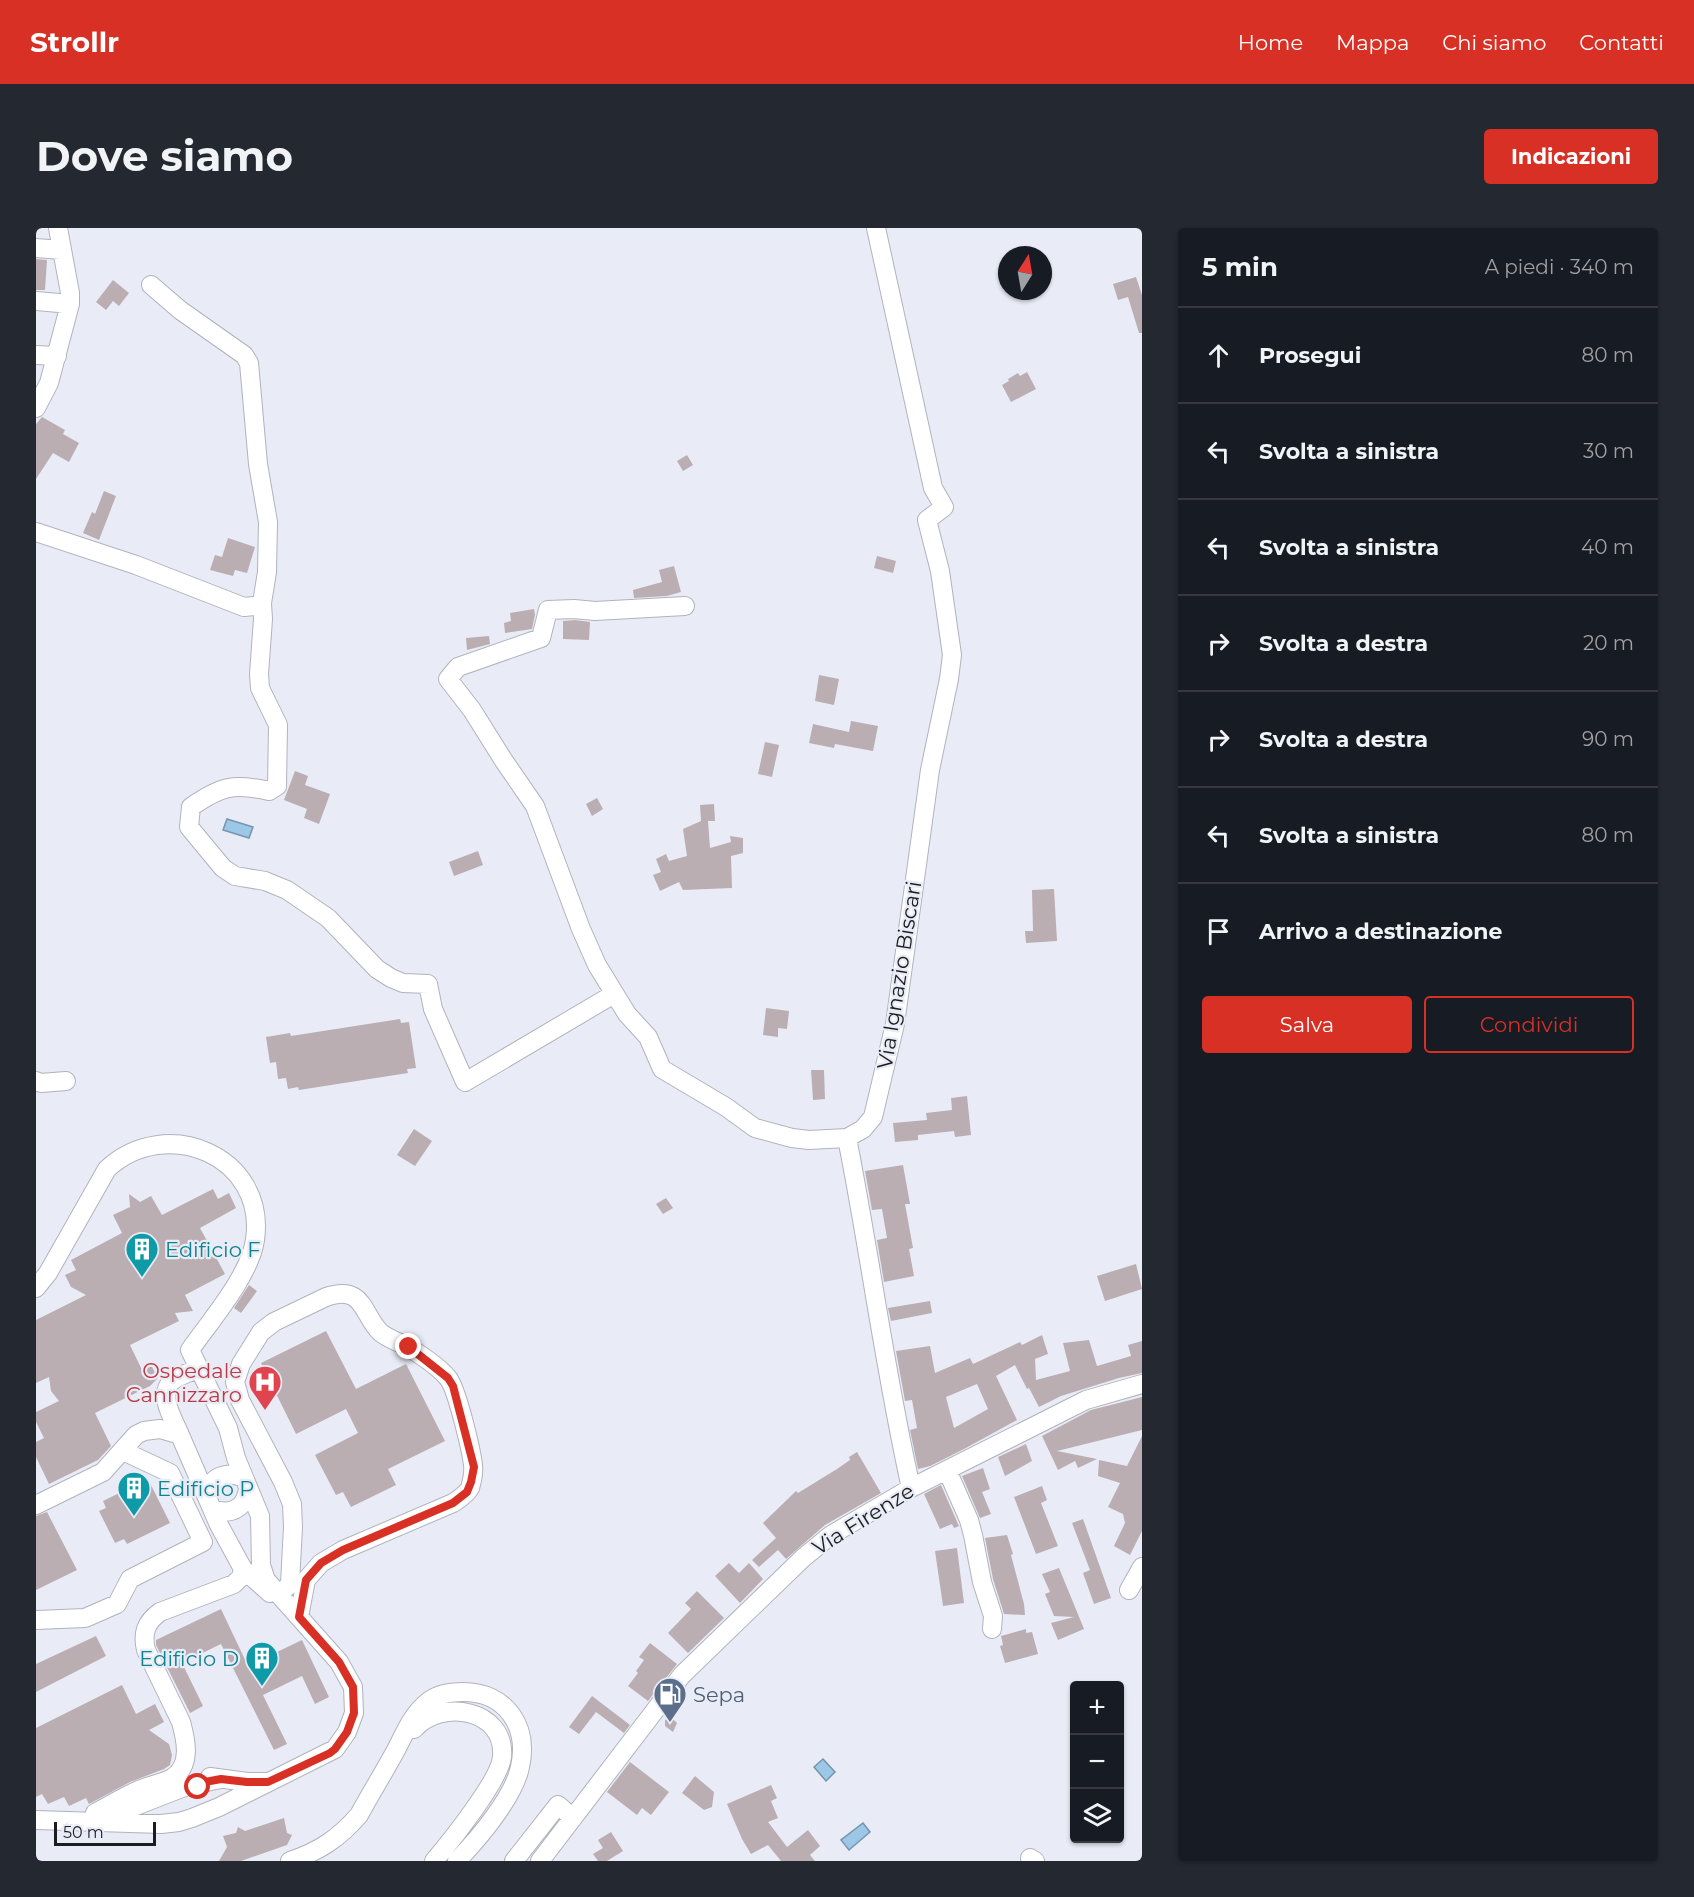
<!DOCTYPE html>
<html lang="it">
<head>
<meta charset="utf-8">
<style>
  :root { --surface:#171b24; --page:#242831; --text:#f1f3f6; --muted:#9ea1a6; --line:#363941; --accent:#d93025 }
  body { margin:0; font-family:Montserrat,sans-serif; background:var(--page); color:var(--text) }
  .controls { position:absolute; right:18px; bottom:18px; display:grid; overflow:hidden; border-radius:6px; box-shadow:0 2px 4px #0004 }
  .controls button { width:54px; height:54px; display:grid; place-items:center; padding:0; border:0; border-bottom:2px solid var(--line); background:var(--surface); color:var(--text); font:30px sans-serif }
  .compass { position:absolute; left:962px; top:18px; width:54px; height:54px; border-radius:50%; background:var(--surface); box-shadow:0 2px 4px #0004; rotate:11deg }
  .scale { position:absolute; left:18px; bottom:15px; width:102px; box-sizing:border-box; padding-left:6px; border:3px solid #1c1d21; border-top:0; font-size:16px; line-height:21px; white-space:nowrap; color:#1c1d21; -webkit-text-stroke:4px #e9ecf6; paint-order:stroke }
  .stop { position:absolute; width:18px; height:18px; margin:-14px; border:4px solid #d93025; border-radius:50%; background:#fff }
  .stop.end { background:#d93025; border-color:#fff; box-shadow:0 2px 6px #0008 }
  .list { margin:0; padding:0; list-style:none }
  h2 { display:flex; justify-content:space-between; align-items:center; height:78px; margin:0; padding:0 24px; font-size:26px }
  h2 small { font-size:20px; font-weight:400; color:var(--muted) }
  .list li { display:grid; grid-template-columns:39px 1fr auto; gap:18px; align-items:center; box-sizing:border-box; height:96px; padding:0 24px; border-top:2px solid var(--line) }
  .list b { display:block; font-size:22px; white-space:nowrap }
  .list em { font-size:20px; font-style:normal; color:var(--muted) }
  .actions { display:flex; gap:12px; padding:18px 24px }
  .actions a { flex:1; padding:14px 0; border:2px solid var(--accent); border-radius:6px; text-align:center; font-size:21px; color:var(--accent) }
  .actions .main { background:var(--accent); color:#fff }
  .icon { flex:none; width:33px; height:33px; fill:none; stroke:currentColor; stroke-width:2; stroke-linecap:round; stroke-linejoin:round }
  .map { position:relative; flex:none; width:1106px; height:1633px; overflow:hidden; border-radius:6px }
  header { display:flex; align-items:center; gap:36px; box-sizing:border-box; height:84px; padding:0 30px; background:var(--accent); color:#fff }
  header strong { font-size:28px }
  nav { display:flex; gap:33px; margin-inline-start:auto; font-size:21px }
  .intro { display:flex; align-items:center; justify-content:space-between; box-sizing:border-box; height:144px; padding:0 36px }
  h1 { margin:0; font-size:42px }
  .button { padding:15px 27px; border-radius:6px; background:var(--accent); color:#fff; font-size:21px; font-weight:700 }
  main { display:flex; gap:36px; padding:0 36px }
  aside { flex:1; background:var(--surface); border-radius:6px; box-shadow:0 2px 4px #0004 }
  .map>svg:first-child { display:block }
  .water { fill:#9cc7e7; stroke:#7694ac; stroke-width:1.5 }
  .building { fill:#baaeb2; fill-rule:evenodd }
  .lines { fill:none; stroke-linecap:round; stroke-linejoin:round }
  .minor-casing { stroke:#b0b3bd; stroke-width:20 }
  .minor { stroke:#fff; stroke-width:18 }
  .route { stroke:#d93025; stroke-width:8 }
  .labels { text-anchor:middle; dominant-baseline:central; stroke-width:4.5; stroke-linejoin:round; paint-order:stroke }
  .street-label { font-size:21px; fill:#1c1d21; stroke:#e9ecf6 }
  .culture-label { font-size:21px; fill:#0d838f; stroke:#e9ecf6; text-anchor:start }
  .health-label { font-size:21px; fill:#be3a42; stroke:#e9ecf6; text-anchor:end }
  .service-label { font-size:21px; fill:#4e5e75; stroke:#e9ecf6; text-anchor:start }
</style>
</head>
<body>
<header>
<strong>Strollr</strong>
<nav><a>Home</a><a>Mappa</a><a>Chi siamo</a><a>Contatti</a></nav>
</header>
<div class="intro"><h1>Dove siamo</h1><a class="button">Indicazioni</a></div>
<main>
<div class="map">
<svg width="1106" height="1633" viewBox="0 0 1106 1633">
  <rect width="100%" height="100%" fill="#e9ecf6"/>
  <path class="water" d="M191,591L217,599L213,610L187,602Z
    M787,1531L799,1544L790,1553L778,1539Z
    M827,1595L834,1604L813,1622L805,1612Z"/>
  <path class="building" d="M0,31L11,32L9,62H0Z
    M1100,49L1106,67V105H1103L1092,69L1082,72L1077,56Z
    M77,52L93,65L83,78L77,73L70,82L60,74Z
    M991,144L1000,161L975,174L966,157L973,153L972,151L982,145L984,148Z
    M6,189L29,202L27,206L43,215L33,234L17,225L0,251V196Z
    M651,227L657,237L647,243L641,233Z
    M68,263L80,268L63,312L47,305L56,284L59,286Z
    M192,310L219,319L211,345L199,342L197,348L174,342L179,327L186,329Z
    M841,328L860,333L857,345L838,340Z
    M638,338L645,364L631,368L598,370L597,362L626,354L623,342Z
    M498,381L499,387L496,401L469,405L468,395L475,393L474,385Z
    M539,392L554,394L553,412L527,411V393Z
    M453,408L454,416L431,422L430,410Z
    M783,447L803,451L798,477L779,473Z
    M815,493L842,498L837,523L799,516L798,520L773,515L777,496L813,504Z
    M729,514L743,517L736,549L722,546Z
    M259,543L272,548L269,557L294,566L283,596L268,590L271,581L248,572Z
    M561,570L567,581L556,588L550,576Z
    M678,576L679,593H672L674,620L695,614L694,608L707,610V625L695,628L696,660L647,662L643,654L624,663L617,647L625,644L620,631L630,626L633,633L651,628L647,601L665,593L664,577Z
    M442,623L447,637L418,648L413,634Z
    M1018,661L1021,713L990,715L989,703H997L996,662Z
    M730,780L753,783L751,801L742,800V809L727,807Z
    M364,791L365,795L373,794L380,840L371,841L372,845L263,862L262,859L252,861L250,850L242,851L240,834L234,835L230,809L254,805L255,808Z
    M775,842H788L789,871L777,872Z
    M931,868L935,907L919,909L918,903L882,907V912L859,914L857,895L891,892L890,885L916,882L915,870Z
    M378,901L396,913L379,938L361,927Z
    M867,937L874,976H869L877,1020L873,1021L878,1048L848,1054L841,1012L851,1010L846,981L836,982L829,943Z
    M177,961L182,971L193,965L200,980L164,1000L189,1046L149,1067L157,1083L139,1085L143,1093L94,1117L106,1142L115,1137L122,1150L114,1158L59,1185L75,1218L62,1232L13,1256L0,1229V1214L8,1210L0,1194V1184L23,1173L15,1163L13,1149L0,1155V1092L50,1067L35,1059L29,1047L40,1042L35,1032L86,1005L77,987L94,979L93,966L104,974L115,968L126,987Z
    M630,970L637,980L627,986L620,976Z
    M1100,1036L1106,1061L1069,1073L1061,1048Z
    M213,1057L221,1063L205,1085L198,1080Z
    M894,1073L896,1085L855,1093L852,1080Z
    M290,1103L320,1161L370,1136L409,1213L352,1241L360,1257L315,1279L307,1264L300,1267L279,1227L322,1205L310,1181L260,1206L225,1135Z
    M1006,1107L1012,1126L999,1131L1000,1152L1034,1143L1027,1115L1053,1112L1061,1138L1095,1128L1092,1117L1106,1113V1145L1083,1150L1025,1168L1003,1179L993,1160L991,1161L979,1137L960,1148L981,1192L928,1221L894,1238L882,1241L874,1202L881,1200L876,1172L869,1173L860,1123L894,1118L899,1145L934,1130L937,1136L984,1114L986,1117ZM941,1156L952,1181L918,1200L910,1169Z
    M1106,1169V1202L1021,1223L1061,1231L1042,1240L1039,1233L1022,1242L1006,1208L1055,1182Z
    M1106,1208V1303L1094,1327L1078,1318L1089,1295L1087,1286L1072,1279L1084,1255L1062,1248L1063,1232L1091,1238Z
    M990,1216L996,1233L969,1248L962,1229Z
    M821,1224L845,1265L789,1297L750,1331L742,1322L723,1339L716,1332L740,1310L727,1295L760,1263L762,1265L801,1241L814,1232L813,1229Z
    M947,1240L954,1261L946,1264L955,1286L944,1290L926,1248Z
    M112,1251L134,1295L91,1316L88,1311L79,1315L63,1283L70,1280L67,1273Z
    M905,1257L922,1296L923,1298L918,1300L916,1296L904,1301L888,1266Z
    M1006,1258L1011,1272L1005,1275L1022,1318L1000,1326L978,1269Z
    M11,1284L41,1342L0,1362V1288Z
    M1047,1291L1075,1370L1058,1376L1047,1345L1054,1342L1036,1295Z
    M971,1307L977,1326L975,1327L988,1376L989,1387L968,1386L957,1351L949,1310Z
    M921,1320L928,1375L907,1378L899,1323Z
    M693,1335L703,1345L713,1335L727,1351L704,1375L679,1348Z
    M1023,1340L1048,1401L1022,1412L1015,1395L1038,1389L1018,1388L1009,1366L1014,1364L1006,1346Z
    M661,1363L688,1390L652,1425L632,1405L655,1381L649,1375Z
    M185,1381L212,1438L266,1412L293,1469L279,1476L266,1448L227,1467L251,1516L238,1522L185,1416L146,1435L167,1478L154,1485L120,1417V1412Z
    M990,1401V1405L996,1404L1002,1426L969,1435L964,1418L967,1417L965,1408Z
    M60,1408L70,1428L0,1464V1436Z
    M614,1415L641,1436L612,1473L592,1458L602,1445L600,1443L608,1432L603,1429Z
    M86,1457L100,1486L119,1476L128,1494L113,1502L133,1516L136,1527L134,1537L128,1541L94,1554L53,1576L50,1570L33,1578L28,1569L12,1576L6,1566L0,1569V1500Z
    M556,1468L594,1497L588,1505L560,1484L543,1506L533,1499Z
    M635,1489L641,1495L637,1504L629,1498V1492Z
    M594,1534L633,1564L615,1587L606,1580L601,1587L571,1564Z
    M659,1548L678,1564L676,1579L668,1582L646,1565Z
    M735,1557L741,1570L735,1573L742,1590L732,1594L751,1619L772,1602L784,1618L774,1627L779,1633H745L732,1617L715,1626L706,1611L691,1576Z
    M248,1590L251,1605L256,1607L251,1617L205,1633H183L191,1619L187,1608L200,1605L202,1599L209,1603Z
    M575,1604L587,1623L571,1633H562L557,1626L567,1620L562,1612Z"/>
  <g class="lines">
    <defs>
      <path id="minor" d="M840,0L897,260L908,279L891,292L904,343L916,427L913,451L894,542L859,796L837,889L827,901L811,910C834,1026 849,1144 875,1260
        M0,20L25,22
        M115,57L144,82L208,127L213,135L222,236L232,294L231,344L226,375L227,391L223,446L224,460L242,497L241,558L233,563C198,555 185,558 155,579L153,599L187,640L199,648L229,653L251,662L292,690L341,741L355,750L367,755L392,756L397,781L429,854L578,766
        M0,73L34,76
        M0,127L21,128
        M0,180L13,155L34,76V65L22,0
        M0,304L100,337L208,379L218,378L226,375
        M649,378L559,383L538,381L512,382L505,410L422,439L412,451L436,482L468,533L499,578L545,701L561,737L591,786L612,809L626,841L690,879L719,900L756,910L773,912L811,910
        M0,853L5,855L30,853
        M0,1060L12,1045L71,941C130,886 231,928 219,1012C214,1047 175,1092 154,1122L192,1200L200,1230L224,1288L225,1337L230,1352L303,1434L317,1459L318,1485L311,1504L299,1521L183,1579L156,1590L143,1594L125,1596L0,1592
        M144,1207C138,1192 121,1167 136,1153C142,1148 154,1144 162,1141
        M911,1242L933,1292L937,1307L946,1354L957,1388L956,1401
        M170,1267C175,1248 191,1242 208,1250
        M0,1277L67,1244L100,1207L108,1203L124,1201L144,1207L183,1297L207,1341L234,1365
        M177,1281C195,1288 210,1280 212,1260
        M1093,1362L1106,1339
        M244,1366L254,1356L257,1299L256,1276L247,1254L204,1172L199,1154L205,1136L225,1104L238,1094L290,1069C328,1056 326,1086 344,1104C352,1111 363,1114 372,1119C385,1127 402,1138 412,1150C421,1161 435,1221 437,1237C438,1244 436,1253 434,1260C430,1267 423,1271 417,1275L307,1322L285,1335L270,1352L263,1389
        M0,1392L49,1390L81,1376L94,1351L167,1314L134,1245L87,1223
        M378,1501C405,1470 470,1481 466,1529C464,1552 414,1614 398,1633
        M174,1549L211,1554H230
        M78,1582L92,1581L151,1558L185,1551
        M59,1585C74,1577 89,1568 105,1561C115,1557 127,1555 136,1550C156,1538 150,1512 145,1494L110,1422C106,1405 110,1394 124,1384L198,1356L205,1349L207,1341
        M994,1630L999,1633
        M254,1633C284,1623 303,1610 323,1587C335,1565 348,1544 360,1522C369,1505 376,1486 393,1473C402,1466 415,1464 427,1464C470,1464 493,1498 484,1539C478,1569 442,1611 421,1633
        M478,1633L522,1577L537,1590
        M504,1633L646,1447L767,1330L795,1307L875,1260L1050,1172L1106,1156"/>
    </defs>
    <use href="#minor" class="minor-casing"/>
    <use href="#minor" class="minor"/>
  </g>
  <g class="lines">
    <path class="route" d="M162,1559L158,1556L185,1551L211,1554H232L294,1525L299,1521L311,1504L318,1485L317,1459L303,1434L263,1389L270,1352L285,1335L307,1322L417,1275L431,1264L435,1254L438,1239L417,1158L412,1150L373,1119"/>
  </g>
  <defs>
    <symbol id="building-pin" viewBox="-11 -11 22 30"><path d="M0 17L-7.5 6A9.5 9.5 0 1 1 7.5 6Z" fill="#0f9aa8" stroke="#e9ecf6"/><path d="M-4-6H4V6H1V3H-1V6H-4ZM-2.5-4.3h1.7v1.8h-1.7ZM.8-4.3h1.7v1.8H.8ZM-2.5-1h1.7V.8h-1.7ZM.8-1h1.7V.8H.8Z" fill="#fff"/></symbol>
    <symbol id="hospital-pin" viewBox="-11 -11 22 30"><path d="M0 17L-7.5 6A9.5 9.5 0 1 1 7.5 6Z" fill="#e0444e" stroke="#e9ecf6"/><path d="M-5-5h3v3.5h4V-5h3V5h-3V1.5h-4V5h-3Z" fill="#fff"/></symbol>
    <symbol id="fuel-pin" viewBox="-11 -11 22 30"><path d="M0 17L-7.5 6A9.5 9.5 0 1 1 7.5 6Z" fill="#5c6f8a" stroke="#e9ecf6"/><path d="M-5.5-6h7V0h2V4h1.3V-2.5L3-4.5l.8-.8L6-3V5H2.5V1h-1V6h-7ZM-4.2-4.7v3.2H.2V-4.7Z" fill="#fff"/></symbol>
  </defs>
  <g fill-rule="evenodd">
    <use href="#building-pin" x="87" y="1002" width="38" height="52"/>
    <use href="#hospital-pin" x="210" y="1135" width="38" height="52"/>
    <use href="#building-pin" x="79" y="1241" width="38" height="52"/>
    <use href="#building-pin" x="207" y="1411" width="38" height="52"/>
    <use href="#fuel-pin" x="615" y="1447" width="38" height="52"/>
  </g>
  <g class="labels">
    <g class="street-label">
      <text transform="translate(863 747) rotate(-81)">Via Ignazio Biscari</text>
      <text transform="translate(827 1291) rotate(-32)">Via Firenze</text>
    </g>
    <g class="culture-label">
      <text x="129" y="1021">Edificio F</text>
      <text x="121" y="1260">Edificio P</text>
      <text x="203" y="1430" text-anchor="end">Edificio D</text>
    </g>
    <g class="health-label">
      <text x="206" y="1142">Ospedale<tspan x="206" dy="24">Cannizzaro</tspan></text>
    </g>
    <g class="service-label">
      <text x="657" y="1466">Sepa</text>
    </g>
  </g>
</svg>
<div class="controls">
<button>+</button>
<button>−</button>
<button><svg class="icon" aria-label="layers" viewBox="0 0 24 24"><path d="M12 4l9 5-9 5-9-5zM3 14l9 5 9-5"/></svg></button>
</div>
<svg class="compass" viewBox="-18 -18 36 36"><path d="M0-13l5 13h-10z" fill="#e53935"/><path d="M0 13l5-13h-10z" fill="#9ea1a6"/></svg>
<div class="scale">50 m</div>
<div class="stop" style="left:162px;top:1559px"></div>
<div class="stop end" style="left:373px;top:1119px"></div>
</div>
<aside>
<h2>5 min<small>A piedi · 340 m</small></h2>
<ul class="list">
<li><svg class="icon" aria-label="ahead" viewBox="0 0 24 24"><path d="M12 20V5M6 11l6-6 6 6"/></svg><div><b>Prosegui</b></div><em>80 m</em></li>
<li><svg class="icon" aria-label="left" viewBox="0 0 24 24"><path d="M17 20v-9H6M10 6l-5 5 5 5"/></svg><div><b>Svolta a sinistra</b></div><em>30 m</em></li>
<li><svg class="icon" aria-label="left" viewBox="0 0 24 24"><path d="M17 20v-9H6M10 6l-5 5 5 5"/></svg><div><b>Svolta a sinistra</b></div><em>40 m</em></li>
<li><svg class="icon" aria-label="right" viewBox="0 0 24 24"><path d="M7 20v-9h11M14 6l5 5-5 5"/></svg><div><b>Svolta a destra</b></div><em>20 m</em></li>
<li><svg class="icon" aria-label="right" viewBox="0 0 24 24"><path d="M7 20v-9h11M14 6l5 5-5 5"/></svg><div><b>Svolta a destra</b></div><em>90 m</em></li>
<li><svg class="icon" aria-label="left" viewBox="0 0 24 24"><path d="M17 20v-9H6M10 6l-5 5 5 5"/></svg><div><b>Svolta a sinistra</b></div><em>80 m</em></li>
<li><svg class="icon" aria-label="arrive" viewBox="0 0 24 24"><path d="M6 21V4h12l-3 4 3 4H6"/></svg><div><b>Arrivo a destinazione</b></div></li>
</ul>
<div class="actions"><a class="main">Salva</a><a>Condividi</a></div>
</aside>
</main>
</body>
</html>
